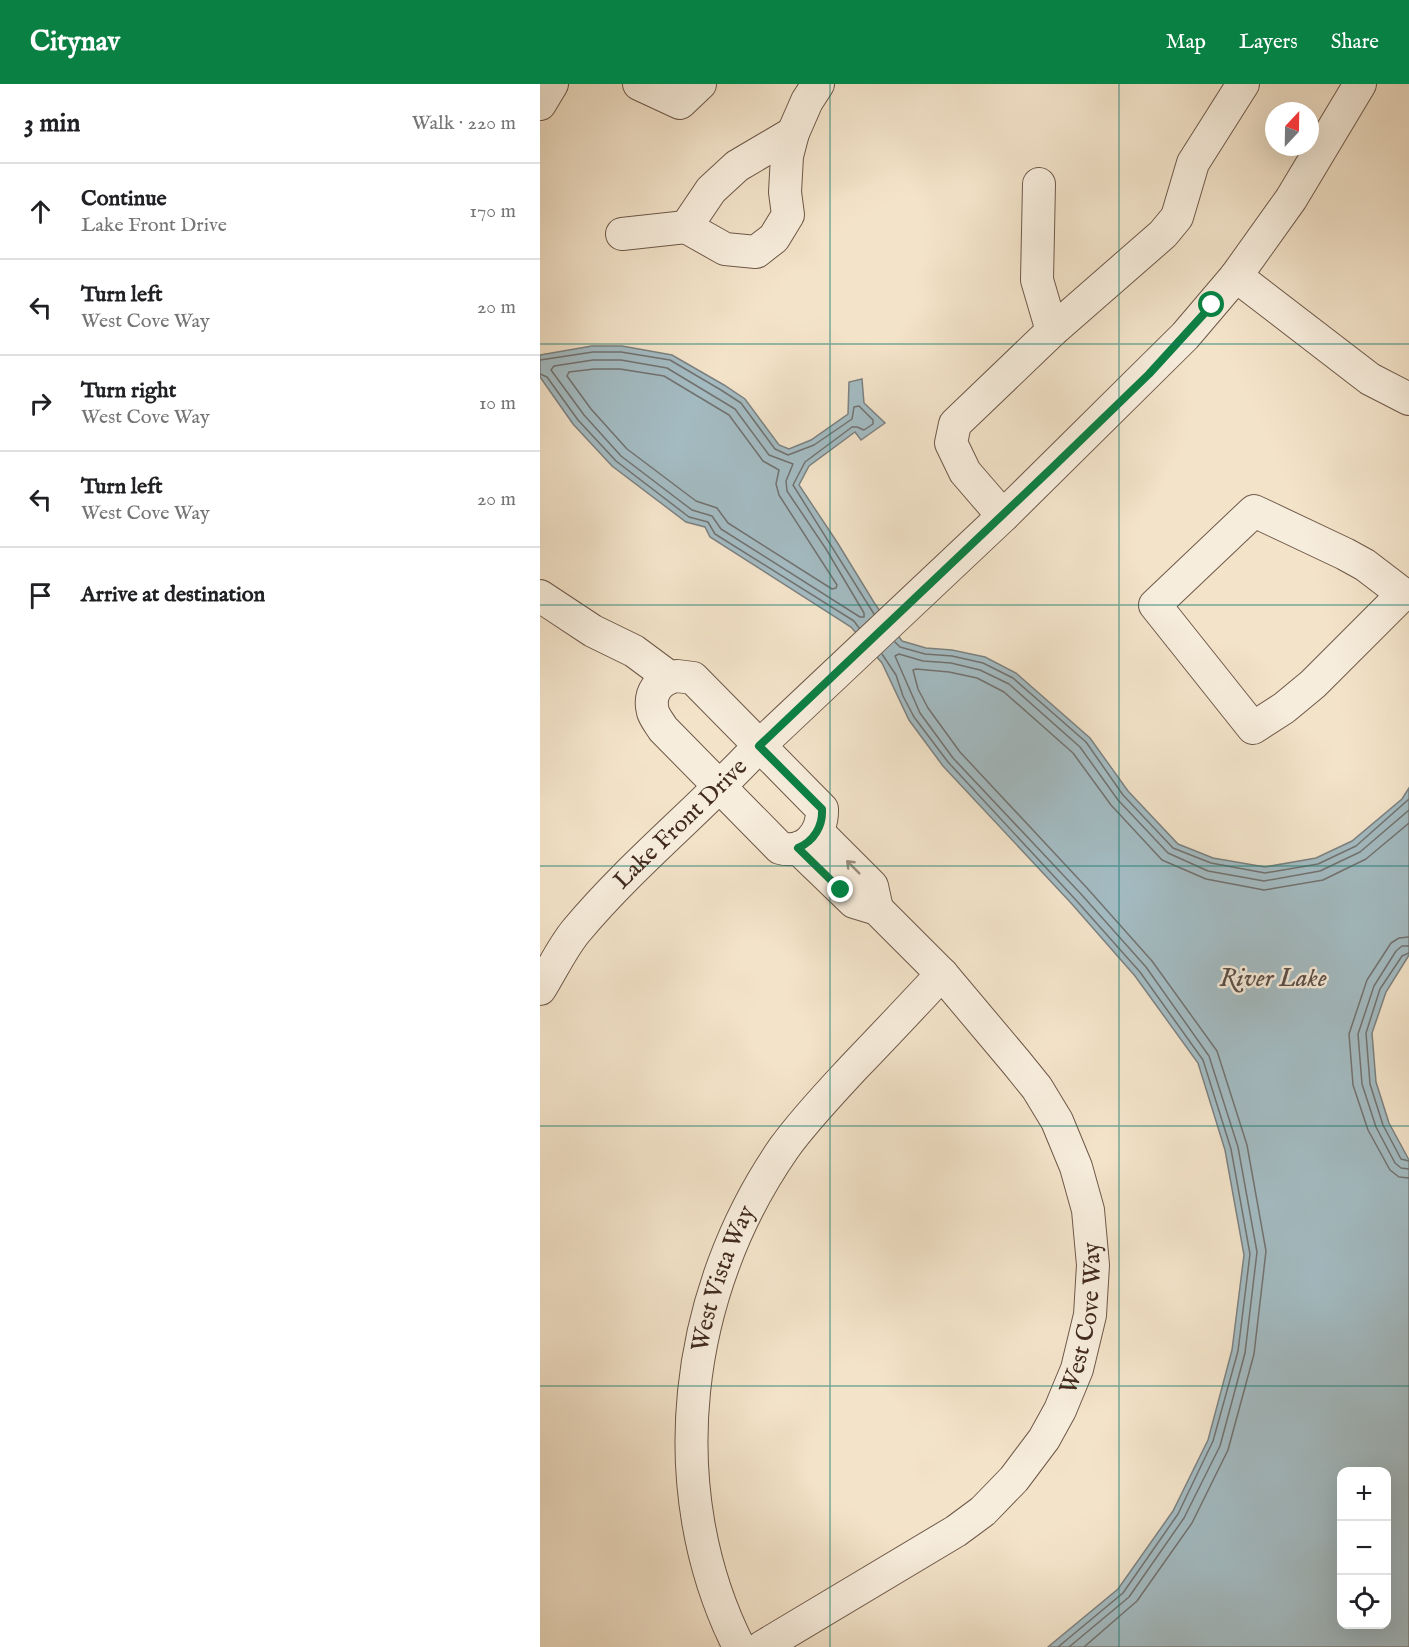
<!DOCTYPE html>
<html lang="en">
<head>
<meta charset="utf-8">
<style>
  :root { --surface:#fff; --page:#f2f2f2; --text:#202124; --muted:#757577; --line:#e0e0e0; --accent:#0b8043 }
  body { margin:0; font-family:"IM FELL English",serif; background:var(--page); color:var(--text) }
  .controls { position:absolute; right:18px; bottom:18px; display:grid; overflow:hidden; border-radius:12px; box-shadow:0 6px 24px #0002 }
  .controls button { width:54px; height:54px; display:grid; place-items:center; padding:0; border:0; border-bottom:2px solid var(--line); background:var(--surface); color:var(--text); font:30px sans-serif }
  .compass { position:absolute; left:725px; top:18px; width:54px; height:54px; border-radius:50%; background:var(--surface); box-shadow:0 6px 24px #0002; rotate:22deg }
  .stop { position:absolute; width:18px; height:18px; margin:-14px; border:4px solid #0b8043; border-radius:50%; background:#fff }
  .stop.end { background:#0b8043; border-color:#fff; box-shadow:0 2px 6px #0008 }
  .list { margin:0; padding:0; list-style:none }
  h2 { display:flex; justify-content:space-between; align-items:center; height:78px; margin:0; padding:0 24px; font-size:26px }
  h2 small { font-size:20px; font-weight:400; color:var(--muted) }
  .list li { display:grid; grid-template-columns:39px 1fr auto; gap:18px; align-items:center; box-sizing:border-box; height:96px; padding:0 24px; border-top:2px solid var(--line) }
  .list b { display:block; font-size:22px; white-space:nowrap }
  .list p { margin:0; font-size:20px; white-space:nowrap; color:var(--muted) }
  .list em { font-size:20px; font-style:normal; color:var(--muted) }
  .icon { flex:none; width:33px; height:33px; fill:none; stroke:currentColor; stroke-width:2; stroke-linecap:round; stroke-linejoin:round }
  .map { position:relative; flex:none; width:869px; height:1563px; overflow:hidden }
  header { display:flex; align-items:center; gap:36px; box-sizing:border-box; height:84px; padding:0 30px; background:var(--accent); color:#fff }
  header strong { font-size:28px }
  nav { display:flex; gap:33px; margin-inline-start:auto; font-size:21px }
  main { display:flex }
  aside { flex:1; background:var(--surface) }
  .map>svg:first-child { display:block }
  .water { fill:#a3bbc2; stroke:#7c8180; stroke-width:1.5; fill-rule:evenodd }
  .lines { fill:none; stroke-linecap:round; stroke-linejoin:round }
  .shore { stroke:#727270; stroke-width:1.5 }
  .minor-casing { stroke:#6e5849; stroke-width:34 }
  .minor { stroke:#f7eddc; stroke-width:32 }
  .oneway { stroke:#9c8c7d }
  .route { stroke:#0b8043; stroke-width:8 }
  .grid { fill:none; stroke:#0f766e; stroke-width:1.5; stroke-opacity:0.55 }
  .labels { text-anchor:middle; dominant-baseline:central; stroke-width:5; stroke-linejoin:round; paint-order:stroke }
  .street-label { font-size:24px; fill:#412a1e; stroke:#f7eddc }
  .water-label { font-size:26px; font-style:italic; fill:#5a4e47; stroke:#f7eddc }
</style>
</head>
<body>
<header>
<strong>Citynav</strong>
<nav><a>Map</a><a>Layers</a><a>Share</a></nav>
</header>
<main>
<aside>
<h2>3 min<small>Walk · 220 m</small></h2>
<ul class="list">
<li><svg class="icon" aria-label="ahead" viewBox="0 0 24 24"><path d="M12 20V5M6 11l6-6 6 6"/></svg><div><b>Continue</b><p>Lake Front Drive</p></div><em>170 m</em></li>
<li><svg class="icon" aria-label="left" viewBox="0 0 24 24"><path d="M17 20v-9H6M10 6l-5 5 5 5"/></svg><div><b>Turn left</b><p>West Cove Way</p></div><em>20 m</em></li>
<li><svg class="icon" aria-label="right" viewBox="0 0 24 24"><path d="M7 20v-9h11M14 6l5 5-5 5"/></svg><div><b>Turn right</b><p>West Cove Way</p></div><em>10 m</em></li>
<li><svg class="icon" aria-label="left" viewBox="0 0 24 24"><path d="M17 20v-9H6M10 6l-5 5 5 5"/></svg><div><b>Turn left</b><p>West Cove Way</p></div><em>20 m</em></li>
<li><svg class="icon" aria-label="arrive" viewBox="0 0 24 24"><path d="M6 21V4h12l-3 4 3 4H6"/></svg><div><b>Arrive at destination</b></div></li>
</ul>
</aside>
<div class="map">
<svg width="869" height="1563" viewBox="0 0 869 1563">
  <rect width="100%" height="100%" fill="#f3e3c9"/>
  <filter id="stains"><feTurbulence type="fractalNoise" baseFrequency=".00333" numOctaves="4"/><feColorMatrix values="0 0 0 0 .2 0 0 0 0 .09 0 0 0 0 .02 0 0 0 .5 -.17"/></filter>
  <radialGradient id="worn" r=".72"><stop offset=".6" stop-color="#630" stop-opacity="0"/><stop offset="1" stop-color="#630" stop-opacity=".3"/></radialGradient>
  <path class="water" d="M52,262H82L132,271L184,301L205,315L239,361L249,365L271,356L308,330L309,298L322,295L324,319L345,339L321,356L315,348L269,382L259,401L297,458L335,520L362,557L386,564L412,566L445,573L476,589L550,654L588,707L638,760L673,774L725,783L776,774L812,757L862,715L869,704V871L846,908L832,949L836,998L849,1039L869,1076V1563H508L578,1505L633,1427L668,1356L692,1266L704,1171L685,1066L658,979L595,892L531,819L403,682L369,636L342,579L311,543L170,453L165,443L146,438L72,382L33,340L0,293V271ZM802,1388H846V1540H802Z"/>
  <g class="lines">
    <path class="shore" d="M0,276L53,268H81L130,276L181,306L201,319L235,365L248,371L274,361L312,335L314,323L319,322L333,336V340L324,346L317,343H312L265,378L253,401L334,530
      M53,276H81L127,284L195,325L229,371L253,380L246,397L247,407L286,465L324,529V533H320L181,445L172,432L152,426L81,372L44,331L11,286L14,282Z
      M54,285H80L124,292L189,331L223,377L239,386L236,400L239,411L297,501L296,504L292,505L188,439L177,424L156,417L87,365L51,325L27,292L29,288Z
      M0,290L7,293L38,336L76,377L149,433L168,438L175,450L314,537L319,544
      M355,558L360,563L385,570L412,572L443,579L473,594L546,658L583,711L633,764L671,779L725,789L778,780L816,762L869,715
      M342,570L356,591L363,612L374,633L408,678L535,815L600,888L663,976L691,1065L710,1170L698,1267L673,1357L638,1430L583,1509L518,1563
      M869,853L859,854L851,859L827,896L809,950L813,1001L828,1046L850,1086L859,1093L869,1094
      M869,862H862L856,867L834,902L818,950L822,1000L836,1043L855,1079L861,1084L869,1085
      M869,869L862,872L840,905L826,949L830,1000L843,1041L861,1075L869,1077
      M529,1563L589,1513L644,1434L680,1362L705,1269L717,1168L698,1063L669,972L606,883L541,810L413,674L380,629L355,572L359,570L383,577L411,579L440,586L469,600L540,663L578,716L628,769L668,787L724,797L780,787L820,768L869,726
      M544,1563L597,1517L652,1439L688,1366L714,1270L726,1167L707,1061L677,967L612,877L547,804L420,668L388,624L378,605L373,586L376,585L409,588L437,594L464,608L533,669L571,721L622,776L666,795L724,806L783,796L826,775L869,739"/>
    <defs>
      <g id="minor">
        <path d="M99,0L140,19L160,0"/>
        <path d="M0,20L12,0"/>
        <path d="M499,100L497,196L512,247"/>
        <path d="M146,143L171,106L197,82L253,49"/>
        <path d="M82,150L146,143L185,165L216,168L234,154L248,131L245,108L247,72L253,49L267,17L278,0"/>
        <path d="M696,192L830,295L869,315"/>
        <path d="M714,427L805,470L825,481L863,510L773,600L744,624L713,644L615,521Z"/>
        <path d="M463,432L425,388L411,359L415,340L512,247L623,150L637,133L653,79L703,0"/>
        <path d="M0,512L53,547L94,567L129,593"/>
        <path d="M137,592L153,594L282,725C283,749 265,771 240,764L123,645C120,640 115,634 113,628C108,609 119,595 137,592Z"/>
        <path d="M278,748L332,802L337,825"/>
        <path id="s1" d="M0,905C12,886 22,864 36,847C92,780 160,726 219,662L463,432L645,252L696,192L751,115L820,0"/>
        <path id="s2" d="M199,1563C119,1404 144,1208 244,1064C265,1035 290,1009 315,982C344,952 373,921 402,890"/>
        <path id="s3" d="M222,1563L416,1447L443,1427L474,1395L504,1355L520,1326L537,1285L550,1231L553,1181L548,1126L536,1083L517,1037L497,1004L476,978L402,890L337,825L314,818L258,764"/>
      </g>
    </defs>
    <use href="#minor" class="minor-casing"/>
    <use href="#minor" class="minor"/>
  </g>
  <defs><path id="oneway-shaft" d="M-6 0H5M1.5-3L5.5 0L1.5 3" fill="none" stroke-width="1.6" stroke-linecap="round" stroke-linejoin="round" transform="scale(1.5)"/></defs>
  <use class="oneway" href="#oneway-shaft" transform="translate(313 783) rotate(-135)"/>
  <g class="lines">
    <path class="route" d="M301,806L258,764C274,757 283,742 282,725L219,662L512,384L609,290L672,221"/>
  </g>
  <path class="grid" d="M290,0V1563M579,0V1563M0,260H869M0,521H869M0,782H869M0,1042H869M0,1302H869"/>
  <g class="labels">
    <g class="street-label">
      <text stroke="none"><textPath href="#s1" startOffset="218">Lake Front Drive</textPath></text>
      <text stroke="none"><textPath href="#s2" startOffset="380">West Vista Way</textPath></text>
      <text stroke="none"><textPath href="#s3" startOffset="483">West Cove Way</textPath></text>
    </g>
    <g class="water-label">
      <text x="733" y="894">River Lake</text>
    </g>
  </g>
  <rect width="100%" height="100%" filter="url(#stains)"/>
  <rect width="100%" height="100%" fill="url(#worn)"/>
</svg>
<div class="controls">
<button>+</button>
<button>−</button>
<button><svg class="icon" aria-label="locate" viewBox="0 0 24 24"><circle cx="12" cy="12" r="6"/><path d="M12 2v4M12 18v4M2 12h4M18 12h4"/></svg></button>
</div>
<svg class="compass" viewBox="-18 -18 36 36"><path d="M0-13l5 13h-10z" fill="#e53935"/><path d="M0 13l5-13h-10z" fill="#757577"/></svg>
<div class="stop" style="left:672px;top:221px"></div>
<div class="stop end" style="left:301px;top:806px"></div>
</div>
</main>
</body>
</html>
